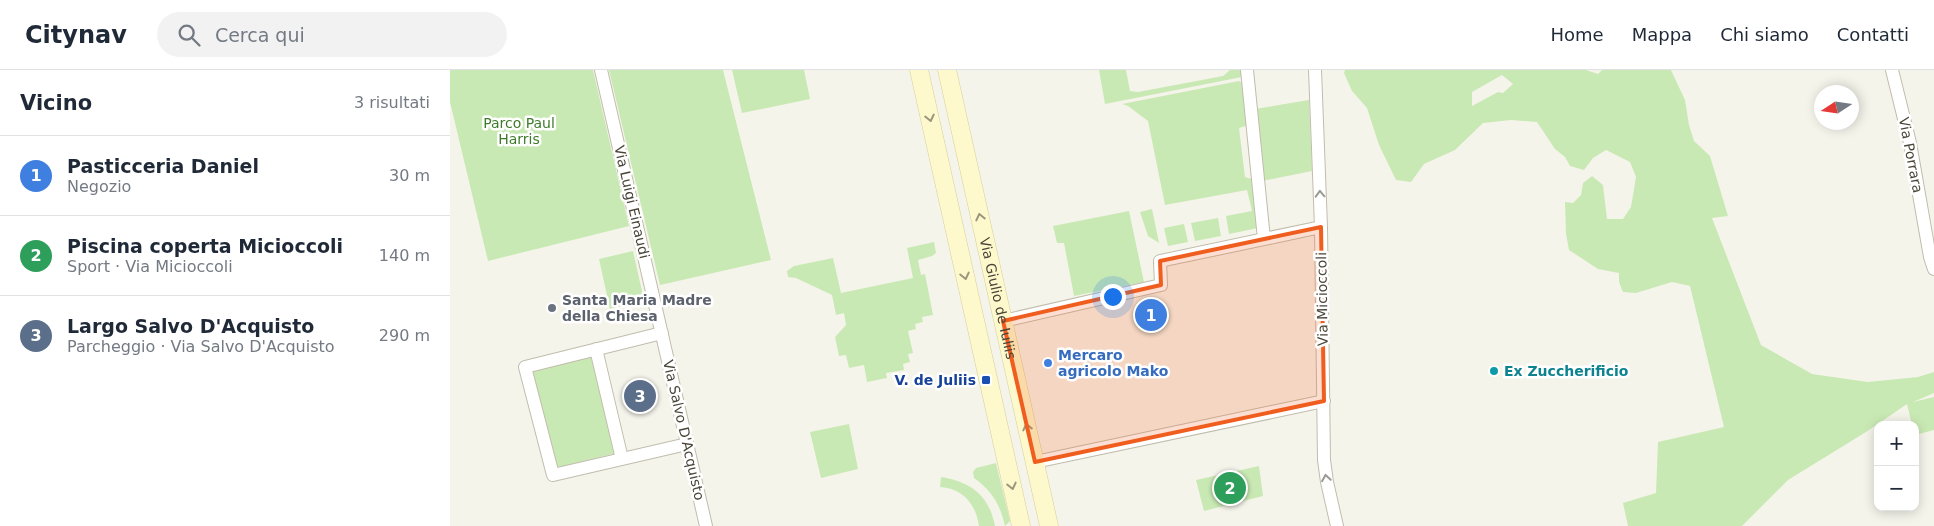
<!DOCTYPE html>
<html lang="it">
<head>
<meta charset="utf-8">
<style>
  :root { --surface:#fff; --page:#f2f2f3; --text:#1f2937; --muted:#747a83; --line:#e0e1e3; --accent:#d93025 }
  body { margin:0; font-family:"DejaVu Sans",sans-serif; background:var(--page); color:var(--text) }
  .controls { position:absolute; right:15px; bottom:15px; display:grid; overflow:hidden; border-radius:10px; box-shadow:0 2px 12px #0003 }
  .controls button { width:45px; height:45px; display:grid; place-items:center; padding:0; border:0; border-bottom:1px solid var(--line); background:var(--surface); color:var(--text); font:25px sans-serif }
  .compass { position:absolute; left:1364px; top:15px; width:45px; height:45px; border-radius:50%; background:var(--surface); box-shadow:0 2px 12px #0003; rotate:258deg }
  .you { position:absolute; left:662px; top:226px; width:18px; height:18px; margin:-12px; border:4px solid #fff; border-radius:50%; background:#1a73e8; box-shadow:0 0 0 8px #1a73e833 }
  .badge { display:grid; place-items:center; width:32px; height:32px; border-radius:50%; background:var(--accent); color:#fff; font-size:16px; font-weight:700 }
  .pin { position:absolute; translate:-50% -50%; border:2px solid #fff; box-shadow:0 1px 5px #0006 }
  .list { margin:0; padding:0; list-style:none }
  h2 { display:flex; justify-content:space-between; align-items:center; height:65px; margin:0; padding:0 20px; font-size:21px }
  h2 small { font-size:16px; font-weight:400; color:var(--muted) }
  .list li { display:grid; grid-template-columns:32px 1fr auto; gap:15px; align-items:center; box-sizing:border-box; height:80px; padding:0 20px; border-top:1px solid var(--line) }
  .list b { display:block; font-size:19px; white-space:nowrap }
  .list p { margin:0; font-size:16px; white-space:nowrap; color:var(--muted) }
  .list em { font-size:16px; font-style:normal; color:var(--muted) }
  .icon { flex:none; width:28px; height:28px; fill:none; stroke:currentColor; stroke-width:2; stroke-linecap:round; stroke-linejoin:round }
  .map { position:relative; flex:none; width:1484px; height:456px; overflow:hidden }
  header { display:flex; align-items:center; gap:30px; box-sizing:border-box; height:70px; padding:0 25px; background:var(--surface); border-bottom:1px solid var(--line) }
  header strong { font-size:24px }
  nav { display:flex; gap:28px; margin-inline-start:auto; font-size:18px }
  .search { width:350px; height:45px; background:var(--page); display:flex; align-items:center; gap:12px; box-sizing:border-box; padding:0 18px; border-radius:28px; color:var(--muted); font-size:19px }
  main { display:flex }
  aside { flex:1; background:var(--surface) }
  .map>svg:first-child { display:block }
  .green { fill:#c9e9b4; fill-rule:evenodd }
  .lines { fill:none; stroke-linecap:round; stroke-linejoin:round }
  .minor-casing { stroke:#c1bdad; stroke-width:14 }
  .secondary-casing { stroke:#d5ce9a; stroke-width:19 }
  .minor { stroke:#fff; stroke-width:12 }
  .secondary { stroke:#fef9cc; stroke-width:18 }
  .oneway { stroke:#9b967b }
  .oneway2 { stroke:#9b9992 }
  .marked { fill:#f05e1f; fill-opacity:0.2; stroke:#f05e1f; stroke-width:4; stroke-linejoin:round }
  .worship-dot { fill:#6b7280; stroke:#fff; stroke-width:2 }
  .shop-dot { fill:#3f7fe0; stroke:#fff; stroke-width:2 }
  .culture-dot { fill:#0f9aa8; stroke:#fff; stroke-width:2 }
  .transit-dot { fill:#1a4fb4; stroke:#fff; stroke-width:2 }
  .labels { text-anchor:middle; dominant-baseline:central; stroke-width:5; stroke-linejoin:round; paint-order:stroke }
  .park-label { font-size:14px; fill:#3e7c2b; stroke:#fff }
  .street-label { font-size:14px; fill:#4a4538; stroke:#fff }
  .worship-label { font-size:14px; font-weight:bold; fill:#5b616d; stroke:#fff; text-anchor:start }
  .shop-label { font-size:14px; font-weight:bold; fill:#366cbe; stroke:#fff; text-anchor:start }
  .culture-label { font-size:14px; font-weight:bold; fill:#0d838f; stroke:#fff; text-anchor:start }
  .transit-label { font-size:14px; font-weight:bold; fill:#164399; stroke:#fff; text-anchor:end }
</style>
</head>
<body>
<header>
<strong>Citynav</strong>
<div class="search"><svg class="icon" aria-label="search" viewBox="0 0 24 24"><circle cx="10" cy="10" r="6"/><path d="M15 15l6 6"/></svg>Cerca qui</div>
<nav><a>Home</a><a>Mappa</a><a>Chi siamo</a><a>Contatti</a></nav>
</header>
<main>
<aside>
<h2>Vicino<small>3 risultati</small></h2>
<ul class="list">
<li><span class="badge" style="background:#3f7fe0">1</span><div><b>Pasticceria Daniel</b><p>Negozio</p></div><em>30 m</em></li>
<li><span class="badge" style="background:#2e9e5b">2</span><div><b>Piscina coperta Micioccoli</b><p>Sport · Via Micioccoli</p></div><em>140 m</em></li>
<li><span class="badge" style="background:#5c6f8a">3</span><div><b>Largo Salvo D'Acquisto</b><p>Parcheggio · Via Salvo D'Acquisto</p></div><em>290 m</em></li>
</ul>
</aside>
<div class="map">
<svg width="1484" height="456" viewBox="0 0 1484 456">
  <rect width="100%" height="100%" fill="#f5f4eb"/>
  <path class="green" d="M0,0H143L179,156L38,191L0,32Z
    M159,0H273L321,190L210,215Z
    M282,0H354L360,29L292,43Z
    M649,0H676L680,21L688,22L773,6L780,0H793L792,7L655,34Z
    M895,0H1136L1148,4L1152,0H1221L1235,30L1239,55L1244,71L1260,86L1278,146L1262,148L1311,275L1362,304L1418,312L1468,307L1484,302V323L1463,332L1484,327V360L1465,365V355H1462L1457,334L1416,362L1338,410L1292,456H1178L1173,433L1206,423L1208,372L1274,357L1240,216L1222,212L1186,223L1173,222L1169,212V203L1148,199L1119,180L1116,164L1115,132L1123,133L1131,125L1133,113L1142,106L1153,115L1157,149H1173L1181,137L1186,107L1180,92L1156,80L1143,88L1134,100L1120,96L1115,87L1105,79L1087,52L1061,50L1033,53L1005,80L974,94L961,112L946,110L929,75L917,38L902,21L894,3ZM1052,5L1063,14L1053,23L1048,22L1022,36V22Z
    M789,11L795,15L799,55L789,58L795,107L805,110L808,158L779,164L776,146L802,141L797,120L715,135L698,51L678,36L672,34Z
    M859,30L862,101L812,111L805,39Z
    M702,139L709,173L698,166L690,142Z
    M679,141L694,212L624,226L614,173H607L603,156Z
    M768,148L771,166L745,171L741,153Z
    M734,154L738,172L718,176L714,158Z
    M484,172L486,183L482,186L468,190L471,205L475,204L483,245L472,247L473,252L465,254L466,259L458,261L463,283L458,284L460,292L453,294L454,300L436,303L437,308L417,312L414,295L399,298L396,285L389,286L385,267L396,255L394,243L386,245L382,225L346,208L338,207L337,201L344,196L383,188L391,223L463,208L457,178Z
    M183,181L194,230L160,239L149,189Z
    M144,284L166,383L110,397L103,394L79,299Z
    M399,354L408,399L371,408L360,362Z
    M546,393L560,451L555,456C550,434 542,421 524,408L523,402L526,398Z
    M809,396L813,426L754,441L746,410Z
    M491,407C521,412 539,425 545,456H529C526,434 512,418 490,417Z"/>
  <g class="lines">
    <defs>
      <path id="minor" d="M151,0L256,456
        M797,0L814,169
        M865,0L871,157L874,390L877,412L887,456
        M1442,0L1460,73L1480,187L1484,199
        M553,251L711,215L710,191L871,157
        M212,263L75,297L103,405L237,374
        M146,279L172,389
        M585,392L874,331"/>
      <g id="secondary">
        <path d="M469,0L571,456"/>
        <path id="s1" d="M497,0L599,456"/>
      </g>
    </defs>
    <use href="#minor" class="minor-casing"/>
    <use href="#secondary" class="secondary-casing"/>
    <use href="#minor" class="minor"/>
    <use href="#secondary" class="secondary"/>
  </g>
  <defs><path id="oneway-chevron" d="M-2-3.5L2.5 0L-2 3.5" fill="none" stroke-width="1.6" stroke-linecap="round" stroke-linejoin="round" transform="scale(1.25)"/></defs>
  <g class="oneway">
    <use href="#oneway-chevron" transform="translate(480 48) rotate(77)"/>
    <use href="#oneway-chevron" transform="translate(530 147) rotate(-103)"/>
    <use href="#oneway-chevron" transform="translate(515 206) rotate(77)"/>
    <use href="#oneway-chevron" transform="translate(577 357) rotate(-103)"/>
    <use href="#oneway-chevron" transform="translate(562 416) rotate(77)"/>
  </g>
  <g class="oneway2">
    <use href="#oneway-chevron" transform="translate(870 124) rotate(-92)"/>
    <use href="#oneway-chevron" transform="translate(876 408) rotate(-99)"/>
  </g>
  <path class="marked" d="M871,157L874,331L585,392L553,251L711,215L710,191Z"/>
  <circle class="worship-dot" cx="102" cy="238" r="5"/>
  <circle class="shop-dot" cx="598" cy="293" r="5"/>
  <circle class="culture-dot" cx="1044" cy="301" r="5"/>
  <rect class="transit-dot" x="531" y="305" width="10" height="10" rx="2.5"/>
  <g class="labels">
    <g class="park-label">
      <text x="69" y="53">Parco Paul<tspan x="69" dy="16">Harris</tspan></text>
    </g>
    <g class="street-label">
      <text transform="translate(1461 85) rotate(79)">Via Porrara</text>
      <text transform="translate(182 132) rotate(77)">Via Luigi Einaudi</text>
      <text stroke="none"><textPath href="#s1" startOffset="234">Via Giulio de Iuliis</textPath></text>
      <text transform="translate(872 229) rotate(-91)">Via Micioccoli</text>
      <text transform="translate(234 360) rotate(77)">Via Salvo D'Acquisto</text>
    </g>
    <g class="worship-label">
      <text x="112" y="230">Santa Maria Madre<tspan x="112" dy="16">della Chiesa</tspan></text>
    </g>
    <g class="shop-label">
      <text x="608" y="285">Mercaro<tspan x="608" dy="16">agricolo Mako</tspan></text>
    </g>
    <g class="culture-label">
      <text x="1054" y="301">Ex Zuccherificio</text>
    </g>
    <g class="transit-label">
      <text x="526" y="310">V. de Juliis</text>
    </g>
  </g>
</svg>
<div class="controls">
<button>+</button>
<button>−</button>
</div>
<svg class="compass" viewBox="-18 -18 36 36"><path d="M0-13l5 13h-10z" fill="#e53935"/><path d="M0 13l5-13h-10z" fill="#747a83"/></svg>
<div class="you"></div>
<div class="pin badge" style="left:701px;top:245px;background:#3f7fe0">1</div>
<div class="pin badge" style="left:780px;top:418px;background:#2e9e5b">2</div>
<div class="pin badge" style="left:190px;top:326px;background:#5c6f8a">3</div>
</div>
</main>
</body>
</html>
